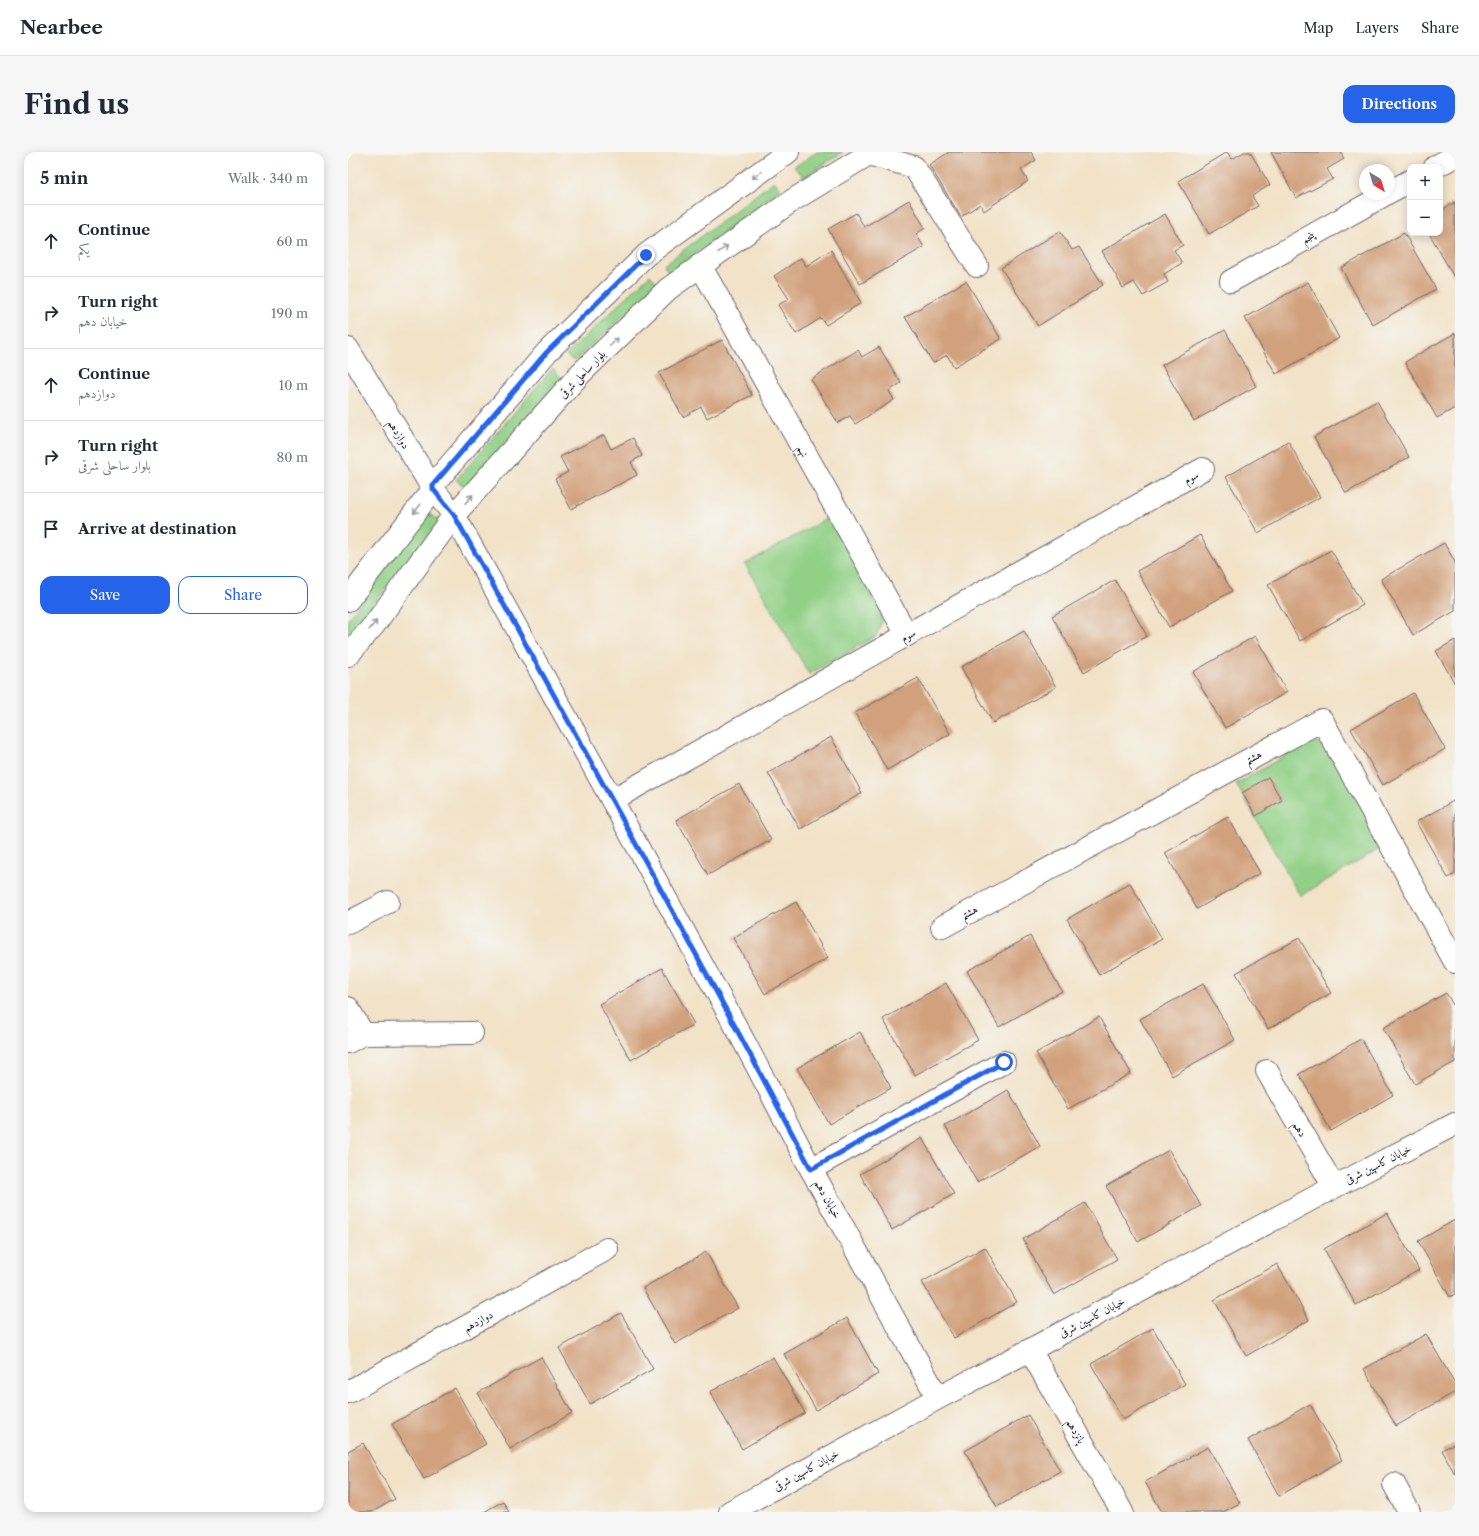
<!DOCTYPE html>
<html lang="en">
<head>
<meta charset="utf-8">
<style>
  :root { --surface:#fff; --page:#f6f6f7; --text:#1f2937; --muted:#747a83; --line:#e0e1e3; --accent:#2563eb }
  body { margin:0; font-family:"Libre Caslon Text",Amiri,serif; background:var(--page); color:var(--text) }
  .controls { position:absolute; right:12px; top:12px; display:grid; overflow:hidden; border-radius:8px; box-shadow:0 2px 10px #0003 }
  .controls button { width:36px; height:36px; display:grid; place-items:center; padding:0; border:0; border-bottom:1px solid var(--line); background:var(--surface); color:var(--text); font:20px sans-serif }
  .compass { position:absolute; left:1011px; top:12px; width:36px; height:36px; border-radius:50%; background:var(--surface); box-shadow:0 2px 10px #0003; rotate:142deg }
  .stop { position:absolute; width:12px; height:12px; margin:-9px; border:3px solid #2563eb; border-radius:50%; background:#fff }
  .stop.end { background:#2563eb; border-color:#fff; box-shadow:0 1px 4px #0008 }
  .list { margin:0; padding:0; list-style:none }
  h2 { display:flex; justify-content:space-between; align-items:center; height:52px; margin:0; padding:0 16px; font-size:17px }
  h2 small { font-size:13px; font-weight:400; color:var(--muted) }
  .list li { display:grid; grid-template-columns:26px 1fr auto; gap:12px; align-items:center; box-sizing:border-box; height:72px; padding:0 16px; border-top:1px solid var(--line) }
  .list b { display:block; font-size:15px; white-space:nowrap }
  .list p { margin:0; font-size:13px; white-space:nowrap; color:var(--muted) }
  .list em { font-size:13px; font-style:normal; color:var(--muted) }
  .actions { display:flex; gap:8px; padding:12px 16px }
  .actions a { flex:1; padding:9px 0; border:1px solid var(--accent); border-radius:12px; text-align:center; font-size:14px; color:var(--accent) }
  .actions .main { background:var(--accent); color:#fff }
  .icon { flex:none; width:22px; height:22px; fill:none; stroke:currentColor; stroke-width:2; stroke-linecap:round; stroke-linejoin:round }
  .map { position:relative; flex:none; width:1107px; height:1360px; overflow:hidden; border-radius:12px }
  header { display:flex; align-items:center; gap:24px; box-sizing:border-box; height:56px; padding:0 20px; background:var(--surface); border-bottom:1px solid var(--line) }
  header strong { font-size:19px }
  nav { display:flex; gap:22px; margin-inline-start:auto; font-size:14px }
  .intro { display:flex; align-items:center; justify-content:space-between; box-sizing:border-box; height:96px; padding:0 24px }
  h1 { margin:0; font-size:28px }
  .button { padding:10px 18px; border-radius:12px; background:var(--accent); color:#fff; font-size:14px; font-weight:700 }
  main { display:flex; gap:24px; padding:0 24px }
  aside { flex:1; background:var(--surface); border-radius:12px; box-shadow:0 2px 10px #0003 }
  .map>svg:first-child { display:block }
  .green { fill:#91d086; stroke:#5a7960 }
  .building { fill:#d1a07b }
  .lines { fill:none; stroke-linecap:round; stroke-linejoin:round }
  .street-casing { stroke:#6b656c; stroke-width:24 }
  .secondary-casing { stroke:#6b656c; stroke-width:24 }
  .street { stroke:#fff; stroke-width:22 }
  .secondary { stroke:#fff; stroke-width:22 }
  .oneway { stroke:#9c9ca7 }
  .route { stroke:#2563eb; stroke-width:5 }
  .labels { text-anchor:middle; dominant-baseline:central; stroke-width:3; stroke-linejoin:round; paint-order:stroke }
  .street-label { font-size:11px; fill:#22223b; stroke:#f6f6f2 }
</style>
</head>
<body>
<header>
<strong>Nearbee</strong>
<nav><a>Map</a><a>Layers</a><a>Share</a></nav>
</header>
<div class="intro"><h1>Find us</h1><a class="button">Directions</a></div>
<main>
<aside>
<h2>5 min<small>Walk · 340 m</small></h2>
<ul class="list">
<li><svg class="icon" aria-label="ahead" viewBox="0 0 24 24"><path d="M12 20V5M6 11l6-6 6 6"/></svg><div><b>Continue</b><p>یکم</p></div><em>60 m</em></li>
<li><svg class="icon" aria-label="right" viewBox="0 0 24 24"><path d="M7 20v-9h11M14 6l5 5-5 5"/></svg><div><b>Turn right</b><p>خیابان دهم</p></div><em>190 m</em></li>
<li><svg class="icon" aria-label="ahead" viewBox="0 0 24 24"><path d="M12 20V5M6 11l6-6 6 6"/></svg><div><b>Continue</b><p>دوازدهم</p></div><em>10 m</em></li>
<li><svg class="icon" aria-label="right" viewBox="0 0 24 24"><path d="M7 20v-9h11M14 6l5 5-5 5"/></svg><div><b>Turn right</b><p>بلوار ساحلی شرقی</p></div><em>80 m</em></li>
<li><svg class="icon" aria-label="arrive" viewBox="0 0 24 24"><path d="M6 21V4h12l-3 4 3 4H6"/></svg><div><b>Arrive at destination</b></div></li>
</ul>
<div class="actions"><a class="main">Save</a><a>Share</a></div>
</aside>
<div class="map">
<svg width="1107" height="1360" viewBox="0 0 1107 1360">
  <rect width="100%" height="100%" fill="#f6f6f2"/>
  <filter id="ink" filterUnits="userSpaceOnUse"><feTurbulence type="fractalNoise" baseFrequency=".025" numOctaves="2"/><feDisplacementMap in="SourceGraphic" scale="8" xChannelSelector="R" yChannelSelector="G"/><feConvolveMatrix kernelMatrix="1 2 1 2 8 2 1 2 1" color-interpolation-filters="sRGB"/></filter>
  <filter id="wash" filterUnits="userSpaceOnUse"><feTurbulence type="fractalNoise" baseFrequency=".012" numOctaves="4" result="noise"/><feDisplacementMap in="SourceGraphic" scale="16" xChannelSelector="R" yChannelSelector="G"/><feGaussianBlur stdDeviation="0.9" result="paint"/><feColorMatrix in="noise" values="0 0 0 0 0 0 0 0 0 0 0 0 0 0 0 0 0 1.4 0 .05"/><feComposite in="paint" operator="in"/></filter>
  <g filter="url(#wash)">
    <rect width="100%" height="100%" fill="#f2e2c7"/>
    <path class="green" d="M469,0H495L456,25L446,15Z
      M426,29L433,37L321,121L316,113Z
      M302,123L310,132L226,209L218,203Z
      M205,216L213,226L118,335L108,328Z
      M79,361L92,369L0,484V467Z
      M483,364L538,460L528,484L461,522L397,412Z
      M964,588L989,599L1040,692L952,744L888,632Z"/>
    <g id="blocks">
      <path class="building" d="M601,0H683L688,8L673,18L680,29L636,59L632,52L613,65L581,13Z
        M879,0L884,7L896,0H902L922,33L904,44L910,54L861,82L830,29Z
        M923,0H993L996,7L979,17L985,27L948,46Z
        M561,48L577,76L568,82L576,95L512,132L480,77L508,61L516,75Z
        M1107,50V125H1106L1081,81H1092V59Z
        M817,62L835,93L826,98L834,111L816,122L820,130L795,144L786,130L775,136L754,99Z
        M712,79L724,98L731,95L755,133L690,174L653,116Z
        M1056,81L1088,137L1025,173L993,116Z
        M483,98L513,151L478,173L473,166L448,182L430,153L441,147L426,124L453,106L458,114Z
        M618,129L653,187L606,215L599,203L585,211L557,165Z
        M960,130L991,186L928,222L897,166Z
        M877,178L908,234L846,269L814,213Z
        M1107,181V256L1089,266L1057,210Z
        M374,188L404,243L359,266L353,255L335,265L311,221Z
        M531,195L553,231L541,239L546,248L507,272L502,264L490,271L463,227L510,198L514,205Z
        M1029,249L1061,305L998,341L966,285Z
        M256,283L263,297L285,286L294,304L283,310L289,323L223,357L207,327L220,320L212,305Z
        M940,289L972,345L910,381L878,325Z
        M852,383L884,439L821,475L789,419Z
        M1096,391L1107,410V459L1065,483L1033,427Z
        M983,398L1015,453L952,489L920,433Z
        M767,428L799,484L736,520L704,464Z
        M676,479L708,535L645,571L613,515Z
        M907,484L939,540L877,576L845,520Z
        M1107,488V532L1088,499Z
        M570,526L602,582L539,618L507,561Z
        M1065,541L1097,597L1035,633L1003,577Z
        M483,585L514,641L452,677L420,621Z
        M920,625L934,648L908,664L894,641Z
        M391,632L423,688L360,723L328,668Z
        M1107,648V722L1100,726L1068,670Z
        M880,665L912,721L849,757L817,701Z
        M782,731L814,787L751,823L719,767Z
        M448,750L480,806L417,842L385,786Z
        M682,784L714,839L651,875L619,819Z
        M951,786L983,841L920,877L888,821Z
        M314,816L346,872L283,908L251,852Z
        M598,831L630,888L567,923L535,867Z
        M855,832L887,888L824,924L792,867Z
        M1098,841L1107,856V910L1067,932L1035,876Z
        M751,865L783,921L720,957L688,901Z
        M512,880L543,936L481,972L449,916Z
        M1013,887L1045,943L983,979L951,922Z
        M660,938L692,994L629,1030L597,974Z
        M574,986L606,1042L544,1078L512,1022Z
        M821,998L853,1054L790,1090L758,1034Z
        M737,1051L769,1107L706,1143L675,1087Z
        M1039,1061L1071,1118L1008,1153L976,1097Z
        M1107,1068V1142L1102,1145L1070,1089Z
        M637,1095L669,1150L606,1186L574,1130Z
        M358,1100L390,1156L327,1192L295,1136Z
        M929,1112L961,1168L898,1204L866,1148Z
        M273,1161L305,1217L242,1252L211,1196Z
        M499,1166L530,1222L468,1258L436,1202Z
        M805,1176L837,1232L775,1268L743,1212Z
        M1078,1182L1107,1232V1240L1048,1274L1016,1217Z
        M193,1205L224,1261L162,1297L130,1241Z
        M425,1205L457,1261L394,1297L362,1240Z
        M107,1236L138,1292L76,1327L44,1272Z
        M962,1252L994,1308L931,1344L900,1288Z
        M680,1263L712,1319L649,1355L617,1299Z
        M15,1291L47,1347L24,1360H0V1299Z
        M1107,1291V1322L1094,1298Z
        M860,1295L892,1351L875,1360H814L797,1330Z
        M155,1349L161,1360H136Z"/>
    </g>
  </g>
  <g filter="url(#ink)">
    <use href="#blocks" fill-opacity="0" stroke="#6b656c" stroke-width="1"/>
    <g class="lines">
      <defs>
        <path id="street" d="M520,2L566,15
          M566,15L629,114
          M1087,15L1107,4
          M1041,40L1062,29
          M883,129L1038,42
          M264,648L855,317
          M0,771L40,750
          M594,775L974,568L1107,810
          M0,856L15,882L0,890
          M15,882L124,881
          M919,919L986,1035
          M463,1017L656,910
          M0,1240L259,1097
          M1046,1332L1061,1360"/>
        <path id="secondary" d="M352,113L559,483
          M0,197L85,337L106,363L264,648L393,884L463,1017L590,1246
          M0,448L85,337V333L199,200L298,103L440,0
          M0,503L26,473L106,363L232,222L320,137L445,48L524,0
          M682,1198L774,1360
          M382,1360L590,1246L682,1198L986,1035L1107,972"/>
      </defs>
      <use href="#street" class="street-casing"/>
      <use href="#secondary" class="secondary-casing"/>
      <use href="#street" class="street"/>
      <use href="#secondary" class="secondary"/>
    </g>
    <defs><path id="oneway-shaft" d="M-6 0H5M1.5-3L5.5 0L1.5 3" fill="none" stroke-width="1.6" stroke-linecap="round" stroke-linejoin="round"/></defs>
    <g class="oneway">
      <use href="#oneway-shaft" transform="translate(409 23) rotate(144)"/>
      <use href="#oneway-shaft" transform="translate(375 97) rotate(-35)"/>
      <use href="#oneway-shaft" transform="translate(266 190) rotate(-44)"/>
      <use href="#oneway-shaft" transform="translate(121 347) rotate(-48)"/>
      <use href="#oneway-shaft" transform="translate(69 357) rotate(127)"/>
      <use href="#oneway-shaft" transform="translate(25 473) rotate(-51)"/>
    </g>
  </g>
  <g class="lines" filter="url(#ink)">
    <path class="route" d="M298,103L199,200L85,333V337L106,363C227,580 347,797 463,1017L656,910"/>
  </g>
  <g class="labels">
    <g class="street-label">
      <text transform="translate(960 85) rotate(-29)">پنجم</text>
      <text transform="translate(234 222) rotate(-46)">بلوار ساحلی شرقی</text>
      <text transform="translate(51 282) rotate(59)">دوازدهم</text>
      <text transform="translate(455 299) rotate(61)">نهم</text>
      <text transform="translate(843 325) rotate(-29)">سوم</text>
      <text transform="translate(560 483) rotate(-29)">سوم</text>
      <text transform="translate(905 605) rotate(-29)">هشتم</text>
      <text transform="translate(621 760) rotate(-29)">هشتم</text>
      <text transform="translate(952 977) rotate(60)">دهم</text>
      <text transform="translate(1030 1012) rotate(-27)">خیابان کاسپین شرقی</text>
      <text transform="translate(480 1047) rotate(61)">خیابان دهم</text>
      <text transform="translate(744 1165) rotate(-28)">خیابان کاسپین شرقی</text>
      <text transform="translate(130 1169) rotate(-29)">دوازدهم</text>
      <text transform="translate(728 1279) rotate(60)">پانزدهم</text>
      <text transform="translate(458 1318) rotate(-29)">خیابان کاسپین شرقی</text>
    </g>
  </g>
</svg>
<div class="controls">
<button>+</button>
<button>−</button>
</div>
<svg class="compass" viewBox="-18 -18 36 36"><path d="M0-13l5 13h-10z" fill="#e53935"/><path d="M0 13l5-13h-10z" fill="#747a83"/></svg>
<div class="stop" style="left:656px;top:910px"></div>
<div class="stop end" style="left:298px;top:103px"></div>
</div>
</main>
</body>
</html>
